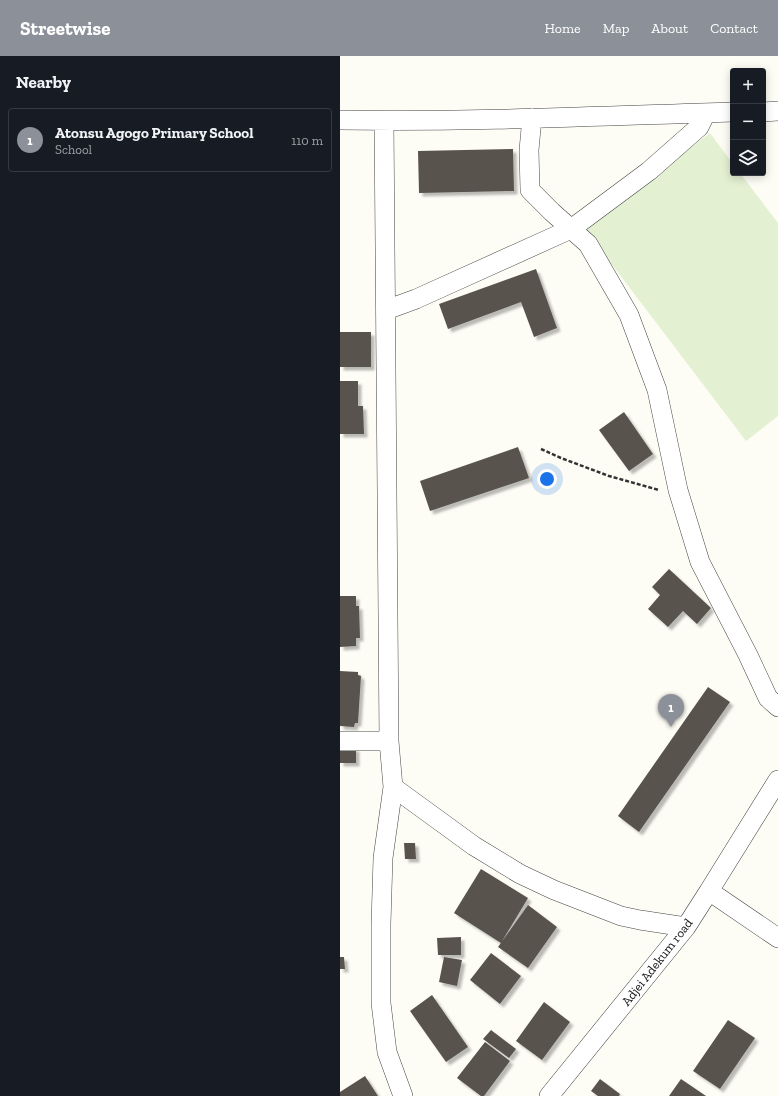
<!DOCTYPE html>
<html lang="en">
<head>
<meta charset="utf-8">
<style>
  :root { --surface:#171b24; --page:#242831; --text:#f1f3f6; --muted:#9ea1a6; --line:#363941; --accent:#8c9099 }
  body { margin:0; font-family:"Zilla Slab",serif; background:var(--page); color:var(--text) }
  .controls { position:absolute; right:12px; top:12px; display:grid; overflow:hidden; border-radius:4px; box-shadow:0 2px 10px #0003 }
  .controls button { width:36px; height:36px; display:grid; place-items:center; padding:0; border:0; border-bottom:1px solid var(--line); background:var(--surface); color:var(--text); font:20px sans-serif }
  .you { position:absolute; left:207px; top:423px; width:14px; height:14px; margin:-10px; border:3px solid #fff; border-radius:50%; background:#1a73e8; box-shadow:0 0 0 6px #1a73e833 }
  .badge { display:grid; place-items:center; width:26px; height:26px; border-radius:50%; background:var(--accent); color:#fff; font-size:13px; font-weight:700 }
  .pin { position:absolute; translate:-50% -33px; filter:drop-shadow(0 1px 2px #0008) }
  .pin::after { content:''; position:absolute; top:21px; width:14px; height:12px; background:inherit; clip-path:polygon(0 0,100% 0,50% 100%) }
  .list { margin:0; padding:0; list-style:none }
  h2 { display:flex; justify-content:space-between; align-items:center; height:52px; margin:0; padding:0 16px; font-size:17px }
  h2 small { font-size:13px; font-weight:400; color:var(--muted) }
  .list li { display:grid; grid-template-columns:26px 1fr auto; gap:12px; align-items:center; box-sizing:border-box; height:64px; margin:0 8px 8px; padding:0 8px; border:1px solid var(--line); border-radius:4px }
  .list b { display:block; font-size:15px; white-space:nowrap }
  .list p { margin:0; font-size:13px; white-space:nowrap; color:var(--muted) }
  .list em { font-size:13px; font-style:normal; color:var(--muted) }
  .icon { flex:none; width:22px; height:22px; fill:none; stroke:currentColor; stroke-width:2; stroke-linecap:round; stroke-linejoin:round }
  .map { position:relative; flex:none; width:438px; height:1040px; overflow:hidden }
  header { display:flex; align-items:center; gap:24px; box-sizing:border-box; height:56px; padding:0 20px; background:var(--accent); color:#fff }
  header strong { font-size:19px }
  nav { display:flex; gap:22px; margin-inline-start:auto; font-size:14px }
  main { display:flex }
  aside { flex:1; background:var(--surface) }
  .map>svg:first-child { display:block }
  .pitch { fill:#e3f0d1 }
  .building { fill:#59534e; filter:url(#shadow) }
  .lines { fill:none; stroke-linecap:round; stroke-linejoin:round }
  .minor-casing { stroke:#444; stroke-width:20 }
  .path { stroke:#333; stroke-width:2.5; stroke-dasharray:4 2; stroke-linecap:butt }
  .minor { stroke:#fff; stroke-width:19 }
  .labels { text-anchor:middle; dominant-baseline:central; stroke-width:4; stroke-linejoin:round; paint-order:stroke }
  .street-label { font-size:13px; fill:#111; stroke:#fff }
</style>
</head>
<body>
<header>
<strong>Streetwise</strong>
<nav><a>Home</a><a>Map</a><a>About</a><a>Contact</a></nav>
</header>
<main>
<aside>
<h2>Nearby<small></small></h2>
<ul class="list">
<li><span class="badge">1</span><div><b>Atonsu Agogo Primary School</b><p>School</p></div><em>110 m</em></li>
</ul>
</aside>
<div class="map">
<svg width="438" height="1040" viewBox="0 0 438 1040">
  <defs>
    <filter id="shadow"><feDropShadow dx="3.5" dy="3.5" stdDeviation="1" flood-color="#0004"/></filter>
  </defs>
  <rect width="100%" height="100%" fill="#fefdf5"/>
  <path class="pitch" d="M370,77L393,108V117H400L438,167V360L406,385L245,173Z"/>
  <path class="building" d="M173,93L174,135L79,137L78,95Z
    M196,213L217,272L194,281L181,246L108,273L99,248Z
    M0,276H31V311H0Z
    M0,325H18V350H23L24,378H0Z
    M284,356L313,398L289,415L259,374Z
    M178,391L189,422L90,455L80,425Z
    M329,513L371,552L357,568L343,555L328,571L308,553L320,539L312,531Z
    M0,540H16V550H19L20,582H16V590L0,591Z
    M0,615L18,616V619L21,620L18,667H15L14,671L0,670Z
    M368,631L390,646L299,776L278,760Z
    M0,691L16,692V707H0Z
    M64,787H75L76,803H65Z
    M141,813L188,842L161,887L114,857Z
    M188,849L217,871L188,912L158,891Z
    M121,881V899H98L97,882Z
    M151,897L181,920L160,948L130,924Z
    M0,901H4L5,913H0Z
    M104,901L122,904L117,930L99,926Z
    M92,939L128,991L106,1006L70,955Z
    M204,946L230,966L202,1004L176,985Z
    M388,964L415,982L380,1033L353,1015Z
    M151,974L176,993L169,1002L143,983Z
    M145,986L170,1005L144,1040H141L117,1022Z
    M25,1020L38,1040H0V1036Z
    M260,1023L280,1038L279,1040H258L251,1035Z
    M341,1023L366,1040H329Z"/>
  <g class="lines">
    <defs>
      <path id="minor" d="M423,56L438,55
        M192,62L189,94L190,134L212,156L248,188L289,259L317,334L338,434L360,506L408,599L428,642L438,651
        M0,64C131,66 262,60 393,56
        M44,65L49,685L53,731L134,790L180,818L214,834L281,860L300,864L346,871
        M46,254L76,243L231,173L309,115L359,71L366,57
        M0,685H49
        M53,731L43,802L41,868V947L47,996L63,1040
        M369,835L438,724
        M209,1040L346,871L369,835L438,882"/>
    </defs>
    <use href="#minor" class="minor-casing"/>
    <path class="path" d="M201,393L221,402L269,420L319,434"/>
    <use href="#minor" class="minor"/>
  </g>
  <g class="labels">
    <g class="street-label">
      <text transform="translate(317 906) rotate(-52)">Adjei Adekum road</text>
    </g>
  </g>
</svg>
<div class="controls">
<button>+</button>
<button>−</button>
<button><svg class="icon" aria-label="layers" viewBox="0 0 24 24"><path d="M12 4l9 5-9 5-9-5zM3 14l9 5 9-5"/></svg></button>
</div>
<div class="you"></div>
<div class="pin badge" style="left:331px;top:671px">1</div>
</div>
</main>
</body>
</html>
